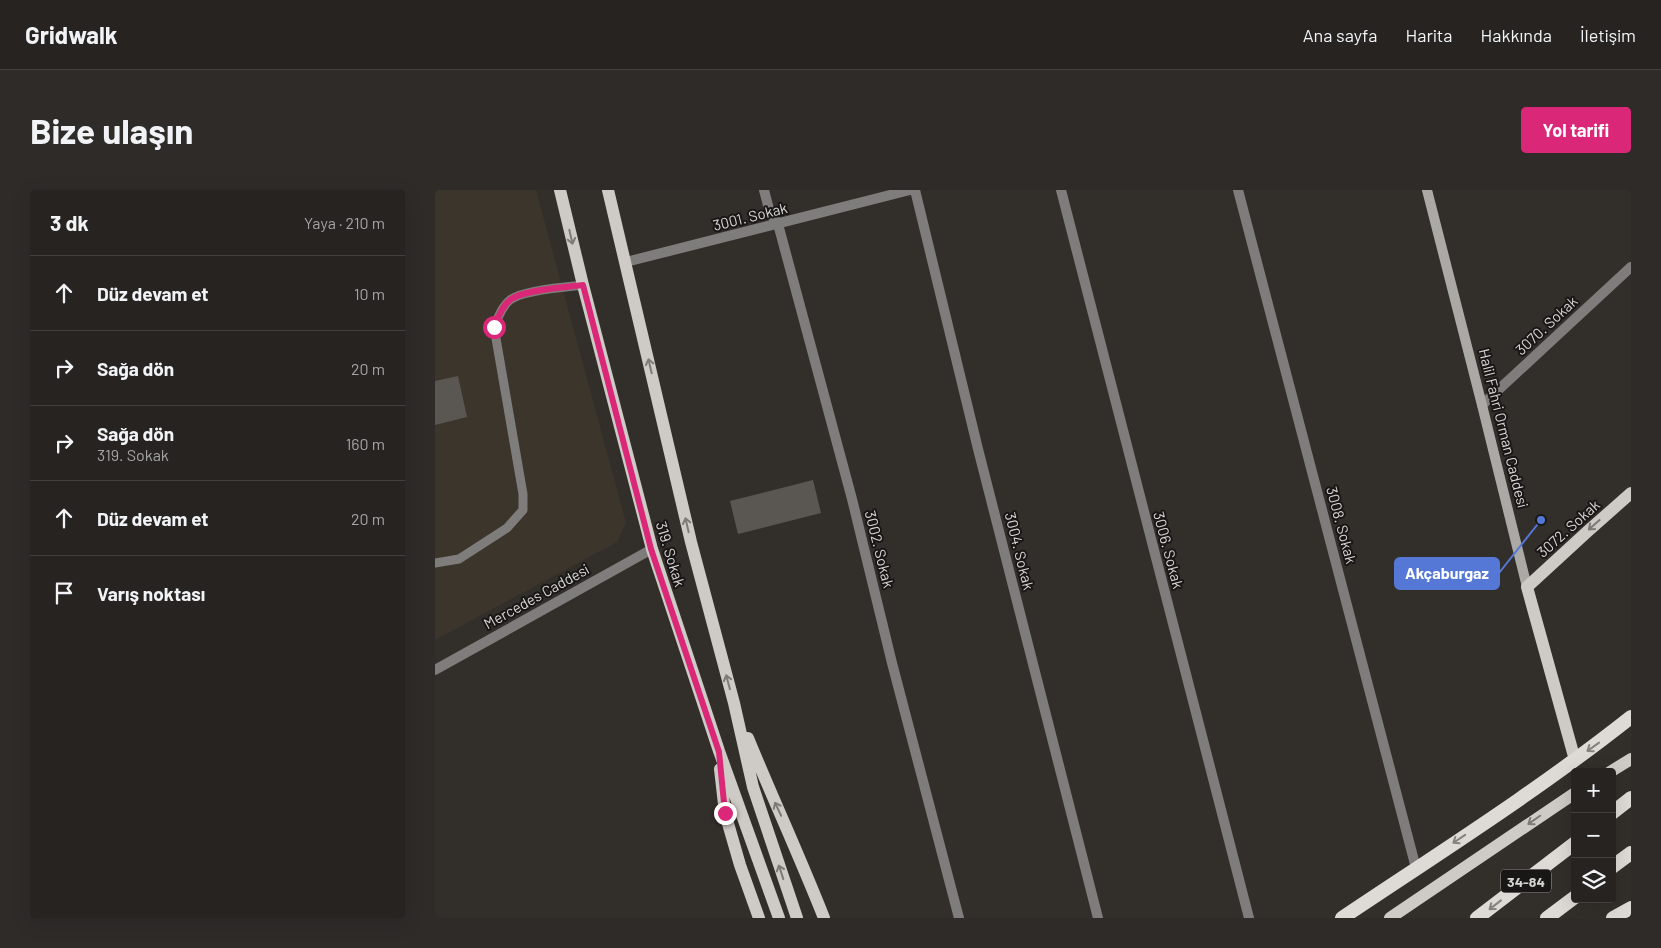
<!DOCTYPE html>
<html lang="tr">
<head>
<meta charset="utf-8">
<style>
  :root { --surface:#262320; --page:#2e2b29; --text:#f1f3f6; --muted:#a4a4a5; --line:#42403e; --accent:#db2777 }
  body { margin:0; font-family:Barlow,sans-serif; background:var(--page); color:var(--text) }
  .controls { position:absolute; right:15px; bottom:15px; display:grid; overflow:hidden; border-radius:5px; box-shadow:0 5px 20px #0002 }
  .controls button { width:45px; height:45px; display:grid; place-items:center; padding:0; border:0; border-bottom:1px solid var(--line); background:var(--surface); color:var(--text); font:25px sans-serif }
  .stop { position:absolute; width:15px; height:15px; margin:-11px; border:4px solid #db2777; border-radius:50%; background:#fff }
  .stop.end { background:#db2777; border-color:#fff; box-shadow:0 1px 5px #0008 }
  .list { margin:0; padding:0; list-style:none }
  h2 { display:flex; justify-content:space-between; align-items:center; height:65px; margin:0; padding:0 20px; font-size:21px }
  h2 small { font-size:16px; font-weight:400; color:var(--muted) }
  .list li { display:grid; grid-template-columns:32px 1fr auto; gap:15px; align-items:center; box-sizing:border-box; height:75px; padding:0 20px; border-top:1px solid var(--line) }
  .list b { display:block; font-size:19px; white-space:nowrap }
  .list p { margin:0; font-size:16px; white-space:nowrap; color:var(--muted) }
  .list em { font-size:16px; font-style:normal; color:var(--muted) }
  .icon { flex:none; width:28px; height:28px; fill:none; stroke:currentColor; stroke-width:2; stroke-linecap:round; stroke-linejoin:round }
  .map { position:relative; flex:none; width:1196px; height:728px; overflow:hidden; border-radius:5px }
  header { display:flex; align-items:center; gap:30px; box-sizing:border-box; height:70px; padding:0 25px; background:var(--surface); border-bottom:1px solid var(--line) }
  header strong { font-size:24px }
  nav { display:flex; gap:28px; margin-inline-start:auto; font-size:18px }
  .intro { display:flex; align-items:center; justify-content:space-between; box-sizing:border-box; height:120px; padding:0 30px }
  h1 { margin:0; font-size:35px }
  .button { padding:12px 22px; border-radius:5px; background:var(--accent); color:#fff; font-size:18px; font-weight:700 }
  main { display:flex; gap:30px; padding:0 30px }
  aside { flex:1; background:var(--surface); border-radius:5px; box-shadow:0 5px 20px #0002 }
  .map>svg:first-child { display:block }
  .built { fill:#3b352b }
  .building { fill:#5a5752 }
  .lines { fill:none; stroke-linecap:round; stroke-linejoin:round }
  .service { stroke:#7f7d7b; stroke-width:9 }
  .minor { stroke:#7f7d7b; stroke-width:10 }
  .tertiary { stroke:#7f7d7b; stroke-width:10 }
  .secondary { stroke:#aba9a5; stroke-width:10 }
  .primary { stroke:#cecbc6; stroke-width:12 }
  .trunk { stroke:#dedad5; stroke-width:14 }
  .oneway { stroke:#7d7a77 }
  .oneway2 { stroke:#85827f }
  .route { stroke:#db2777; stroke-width:6 }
  .labels { text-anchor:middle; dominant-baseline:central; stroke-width:4; stroke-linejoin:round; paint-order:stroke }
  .shield { fill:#191716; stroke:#9f9d9a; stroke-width:1 }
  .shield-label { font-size:14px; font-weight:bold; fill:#d8d6d3 }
  .street-label { font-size:15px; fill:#d8d6d3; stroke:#191716 }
  .leader { fill:none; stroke:#5577d6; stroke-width:2 }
  .callout-dot { fill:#5577d6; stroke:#191716; stroke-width:2 }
  .callout { fill:#5577d6; stroke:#5577d6; stroke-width:2 }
  .callout-label { font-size:16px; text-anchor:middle; font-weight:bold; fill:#fff }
</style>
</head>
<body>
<header>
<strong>Gridwalk</strong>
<nav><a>Ana sayfa</a><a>Harita</a><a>Hakkında</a><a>İletişim</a></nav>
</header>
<div class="intro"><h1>Bize ulaşın</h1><a class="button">Yol tarifi</a></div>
<main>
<aside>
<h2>3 dk<small>Yaya · 210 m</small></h2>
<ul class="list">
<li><svg class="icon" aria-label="ahead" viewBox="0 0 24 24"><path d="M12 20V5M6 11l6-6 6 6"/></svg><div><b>Düz devam et</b></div><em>10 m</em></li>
<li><svg class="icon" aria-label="right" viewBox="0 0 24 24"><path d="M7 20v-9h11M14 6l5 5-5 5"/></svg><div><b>Sağa dön</b></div><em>20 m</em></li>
<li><svg class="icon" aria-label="right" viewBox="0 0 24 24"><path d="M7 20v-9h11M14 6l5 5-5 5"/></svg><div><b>Sağa dön</b><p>319. Sokak</p></div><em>160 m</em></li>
<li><svg class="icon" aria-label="ahead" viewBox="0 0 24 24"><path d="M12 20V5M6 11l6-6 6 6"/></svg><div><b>Düz devam et</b></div><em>20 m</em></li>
<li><svg class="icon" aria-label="arrive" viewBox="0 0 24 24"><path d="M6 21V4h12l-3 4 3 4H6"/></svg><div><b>Varış noktası</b></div></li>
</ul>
</aside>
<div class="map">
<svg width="1196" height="728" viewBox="0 0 1196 728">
  <rect width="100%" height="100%" fill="#322f2b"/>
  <path class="built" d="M0,0H101L191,333L182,352L0,450Z"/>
  <path class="building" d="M23,186L32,227L0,235V191Z
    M378,290L386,323L303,344L295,311Z"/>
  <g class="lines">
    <path class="service" d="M0,373L24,369L72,338L88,320V304L59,137C63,128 67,116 75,110C87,100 131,97 148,95"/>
    <path class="minor" d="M329,0L335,23L343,34L417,309L457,473L524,728
      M480,0L543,259L663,728
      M626,0L814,728
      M803,0L981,678
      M191,72L475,0
      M1047,215L1196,77"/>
    <path class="tertiary" d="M0,480L217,359"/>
    <path class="secondary" d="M992,0L1047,215L1092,397"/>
    <path class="primary" d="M125,0L148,95L217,359L284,561L344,728
      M173,0L256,352L299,513L318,597L362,728
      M313,548C338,609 365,667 389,728
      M1140,570L1092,397L1153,341L1196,303
      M285,579L290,623L305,675L324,728
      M1175,582L1196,569
      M955,728L1140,603"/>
    <path class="trunk" d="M1177,623L1196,608
      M1177,677L1196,663
      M907,728C1004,663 1104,600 1196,527
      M1042,728L1140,653
      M1112,728L1140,707
      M1178,728L1196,718"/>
  </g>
  <defs><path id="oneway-shaft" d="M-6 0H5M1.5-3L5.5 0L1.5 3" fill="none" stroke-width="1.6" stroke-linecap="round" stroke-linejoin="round" transform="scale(1.25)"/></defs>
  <g class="oneway">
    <use href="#oneway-shaft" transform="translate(136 47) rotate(77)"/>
    <use href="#oneway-shaft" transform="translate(215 176) rotate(-103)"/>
    <use href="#oneway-shaft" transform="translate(252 335) rotate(-103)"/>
    <use href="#oneway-shaft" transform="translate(1159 335) rotate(139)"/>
    <use href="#oneway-shaft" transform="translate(293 492) rotate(-105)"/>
    <use href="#oneway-shaft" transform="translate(343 619) rotate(-115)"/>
    <use href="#oneway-shaft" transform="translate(1099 630) rotate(145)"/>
    <use href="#oneway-shaft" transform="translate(346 682) rotate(-108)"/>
  </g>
  <g class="oneway2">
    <use href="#oneway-shaft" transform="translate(1158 557) rotate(144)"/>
    <use href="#oneway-shaft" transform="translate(1024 649) rotate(146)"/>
    <use href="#oneway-shaft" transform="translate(1060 715) rotate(142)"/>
  </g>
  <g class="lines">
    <path class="route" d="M59,137C63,128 67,116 75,110C87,100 131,97 148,95L216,359L284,562L290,623"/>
  </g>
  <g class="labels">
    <rect class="shield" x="1066" y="679.5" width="50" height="23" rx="4"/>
    <g class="shield-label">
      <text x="1091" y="691">34-84</text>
    </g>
    <g class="street-label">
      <text transform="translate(315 26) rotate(-14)">3001. Sokak</text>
      <text transform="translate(1111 135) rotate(-43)">3070. Sokak</text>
      <text transform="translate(1069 238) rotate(76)">Halil Fahri Orman Caddesi</text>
      <text transform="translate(907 335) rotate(75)">3008. Sokak</text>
      <text transform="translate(1133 338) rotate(-42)">3072. Sokak</text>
      <text transform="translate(445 359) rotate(76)">3002. Sokak</text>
      <text transform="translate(734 360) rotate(75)">3006. Sokak</text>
      <text transform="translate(585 361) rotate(76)">3004. Sokak</text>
      <text transform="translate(236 364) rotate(73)">319. Sokak</text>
      <text transform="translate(101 406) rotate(-29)">Mercedes Caddesi</text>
    </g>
  </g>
  <path class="leader" d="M1106 330L1064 383"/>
  <circle class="callout-dot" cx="1106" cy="330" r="5"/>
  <rect class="callout" x="960" y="368" width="104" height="31" rx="5"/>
  <g class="callout-label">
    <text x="1012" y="389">Akçaburgaz</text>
  </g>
</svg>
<div class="controls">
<button>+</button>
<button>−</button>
<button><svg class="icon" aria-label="layers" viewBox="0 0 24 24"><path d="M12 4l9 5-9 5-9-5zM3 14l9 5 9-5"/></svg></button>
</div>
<div class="stop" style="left:59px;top:137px"></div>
<div class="stop end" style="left:290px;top:623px"></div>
</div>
</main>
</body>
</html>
